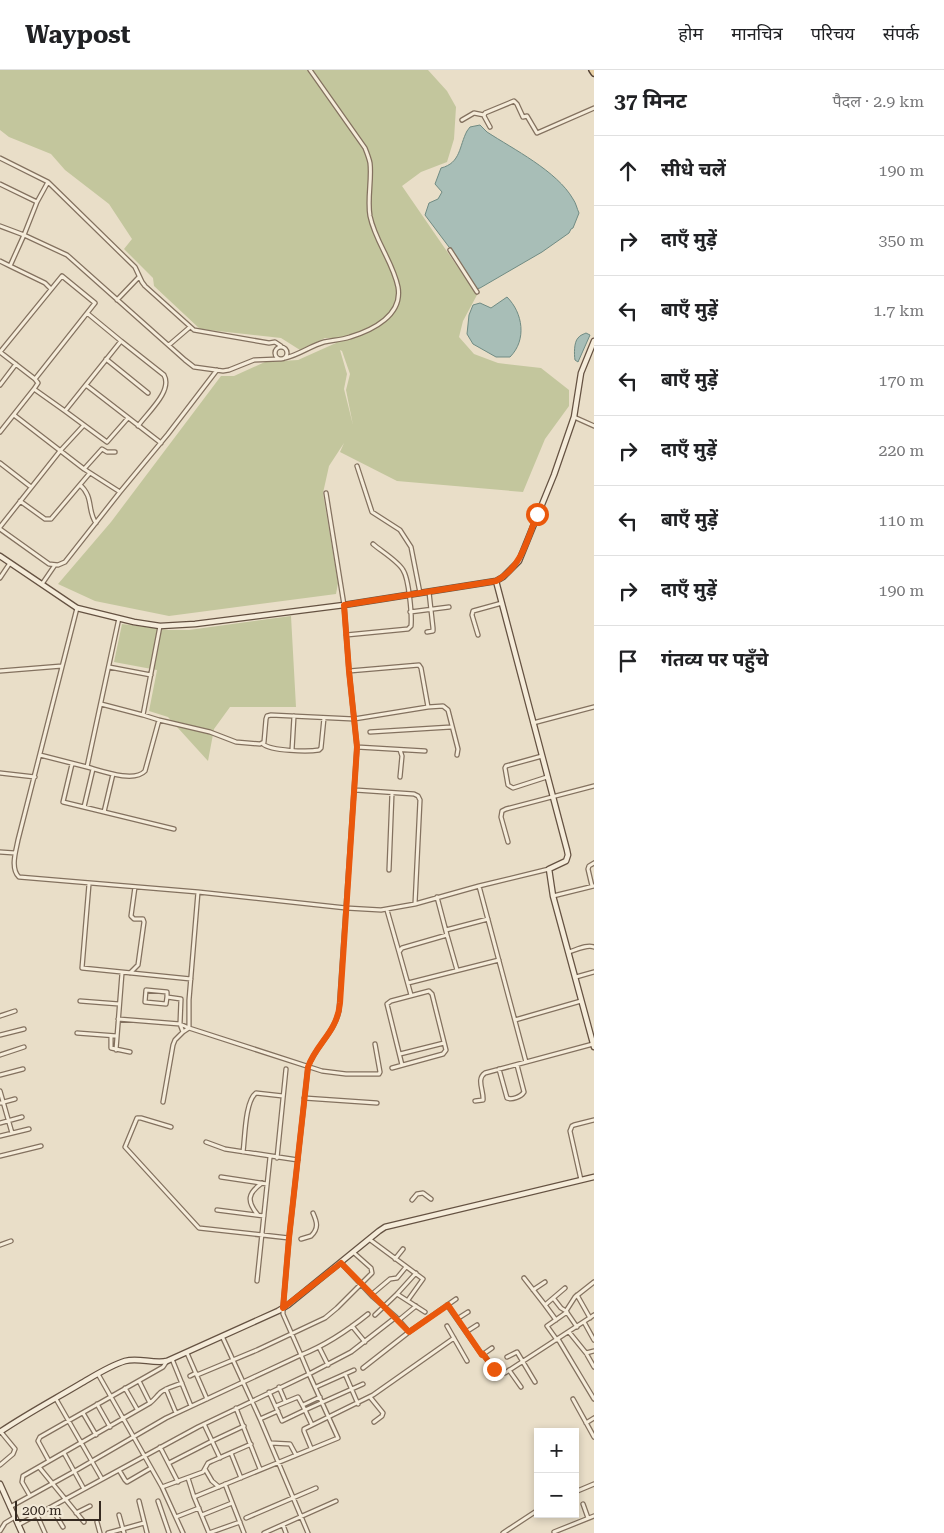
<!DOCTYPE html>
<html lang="hi">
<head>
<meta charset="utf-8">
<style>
  :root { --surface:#fff; --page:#f2f2f2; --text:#202124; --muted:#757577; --line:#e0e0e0 }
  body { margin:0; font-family:"Roboto Serif","Noto Sans Devanagari",serif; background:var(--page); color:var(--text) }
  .controls { position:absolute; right:15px; bottom:15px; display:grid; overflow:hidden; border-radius:0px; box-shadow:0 2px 8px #0003 }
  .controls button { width:45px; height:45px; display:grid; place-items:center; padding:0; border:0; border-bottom:1px solid var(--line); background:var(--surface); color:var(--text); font:25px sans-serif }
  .scale { position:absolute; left:15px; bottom:12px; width:86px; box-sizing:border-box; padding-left:5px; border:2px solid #352a21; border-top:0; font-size:14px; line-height:18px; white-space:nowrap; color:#352a21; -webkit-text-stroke:4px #f2e9d7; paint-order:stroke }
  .stop { position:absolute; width:15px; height:15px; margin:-11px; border:4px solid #ea580c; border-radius:50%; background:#fff }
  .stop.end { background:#ea580c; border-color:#fff; box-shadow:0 1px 5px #0008 }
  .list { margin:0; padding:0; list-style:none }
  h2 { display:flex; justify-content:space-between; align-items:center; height:65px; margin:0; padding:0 20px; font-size:21px }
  h2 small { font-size:16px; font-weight:400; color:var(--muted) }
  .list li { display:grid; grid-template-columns:32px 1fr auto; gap:15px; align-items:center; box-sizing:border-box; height:70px; padding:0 20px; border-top:1px solid var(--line) }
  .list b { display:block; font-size:19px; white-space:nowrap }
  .list em { font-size:16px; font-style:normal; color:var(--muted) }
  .icon { flex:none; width:28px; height:28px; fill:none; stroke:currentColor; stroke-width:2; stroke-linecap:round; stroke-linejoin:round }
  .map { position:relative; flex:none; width:594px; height:1463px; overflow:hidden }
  header { display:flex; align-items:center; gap:30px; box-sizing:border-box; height:70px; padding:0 25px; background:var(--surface); border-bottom:1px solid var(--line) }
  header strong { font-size:24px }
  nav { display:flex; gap:28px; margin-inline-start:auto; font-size:18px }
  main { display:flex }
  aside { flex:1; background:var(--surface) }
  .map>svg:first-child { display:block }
  .green { fill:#c3c69d; fill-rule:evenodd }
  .water { fill:#a8beb7; stroke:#708b83 }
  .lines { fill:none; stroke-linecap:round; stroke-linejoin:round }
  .street-casing { stroke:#83715f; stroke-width:5.5 }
  .secondary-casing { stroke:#655242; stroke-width:7 }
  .primary-casing { stroke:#524033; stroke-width:8 }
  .street { stroke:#f5ecda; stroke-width:3 }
  .secondary { stroke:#f5ecda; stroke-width:4.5 }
  .primary { stroke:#e8d0a5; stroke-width:5 }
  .route { stroke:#ea580c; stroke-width:6 }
</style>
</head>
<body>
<header>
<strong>Waypost</strong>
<nav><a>होम</a><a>मानचित्र</a><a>परिचय</a><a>संपर्क</a></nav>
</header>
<main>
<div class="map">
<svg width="594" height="1463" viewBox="0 0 594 1463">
  <rect width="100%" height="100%" fill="#e9dec8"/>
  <path class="green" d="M0,0H428L447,21L456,37L454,69L447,92L421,102L402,116L477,225L463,251L459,267L474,284L498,293L541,298L569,320V336L545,369L523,422L397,411L340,382L344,373L329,396L323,423L338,513L336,524L169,546L95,531L58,514L111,452L221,306H234L265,292L298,290L336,273L335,268H325L300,280L281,268L200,259L154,216L153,208L124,179L132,169L109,134L65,100L51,84L9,67L0,60ZM340,280L342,281L350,304L346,320L353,355L344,319L347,304Z
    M291,546L296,637H230L214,659L208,691L168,647L149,641L157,600L114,592L122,554L168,560H189Z"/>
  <path class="water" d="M480,55L487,62C513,79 557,101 573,129C576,133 577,139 579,143L573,158L571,159L569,163L542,182L480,218L476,219L452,181L425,145L429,133L438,129L442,122L435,114L441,98C461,93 459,76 467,61L470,57Z
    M507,227C523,243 527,270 510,287H496L473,274L467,264L469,245L473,235L480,233L491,238Z
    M586,263L590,265L578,292L575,290C574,284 574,272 578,268C580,265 584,264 586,263Z"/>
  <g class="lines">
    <defs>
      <path id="street" d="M462,50L474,43L484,45
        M490,57L484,46L485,43L514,31L517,34L523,47L527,46L537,63L594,38
        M0,88L48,112L37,132L24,165L0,156
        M48,112L135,197L142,212L145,216L194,260L269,273L275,272L281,276
        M0,114L37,132
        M450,180L477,222
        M0,191L10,196
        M51,219L45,213L10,196L24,165L67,185L185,290L194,297L223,301L229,300L254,290L279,289
        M117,230L139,207
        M121,271L164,305C173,321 147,343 138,356
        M169,275L190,257
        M275 283a6 6 0 1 1 12 0a6 6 0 1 1-12 0Z
        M0,282L62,206L95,233L35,309L0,282
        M285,288C299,285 310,276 324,272C333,270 341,270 350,267C373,260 403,245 398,217C393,192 375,171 370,146C367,129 372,110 370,93C369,88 367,83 365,78L310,0
        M106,289L148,323
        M35,309L38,313L34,319L65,341L121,271L87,243
        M0,315L16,294
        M86,315L161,373
        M65,341L107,372L128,348
        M14,345L84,399L102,379L107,382H115
        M574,347L594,356
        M0,362L34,319
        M0,393L31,417
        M357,396L372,442L400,460L411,477L420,523
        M80,415C94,427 87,441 96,453
        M120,422L168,364L217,300
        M20,431L45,449H51L89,404
        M0,457L60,381L84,355
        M0,459L49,494L58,495L65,492L120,422L84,399
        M0,508L10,493
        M42,514L55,495
        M77,538L18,770C16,781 10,798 19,807L198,822L346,838L381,840L415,834L479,816L549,799
        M410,542L449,537
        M427,562L433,561V558L429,522
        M346,565L408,559L411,556C412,545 409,509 403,500C398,491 381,481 373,474
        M478,565L472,545L473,541L502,533
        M109,597L151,605
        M0,601L62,596
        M101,634L143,645
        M428,637L443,636L448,640L458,679L457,685
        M159,650L210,662L236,672L260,674L264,672L266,649L267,646L271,645L354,649L428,637L421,598L419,595L349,601
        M533,653L594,637
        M370,662L451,657
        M263,674C271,681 308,682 319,680L321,678L324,648
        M357,677L425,681
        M292,680L294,646
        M400,680L402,686L400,707
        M40,685L87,697L119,548
        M542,686L506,696L505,698L508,715L513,718L547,707
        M72,694L63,732L174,759
        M87,697C102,701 134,713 145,701L159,650L143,645L160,556
        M0,703L35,707
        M355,720L414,724L418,726L420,730L415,834
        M84,737L93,699
        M104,742L113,704
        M508,772L501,747L502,741L506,739L594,716
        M0,782L15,783
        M389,800L392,723
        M89,814L82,898L191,909
        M479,816L526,992
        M592,816L588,799L589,796L594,793
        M198,822L189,930V958L322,1001L346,1004H379L380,1002L375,974
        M553,826L594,816
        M387,840L399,882
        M446,860L488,849
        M447,865L457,900
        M569,882C576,880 587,874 594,877
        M130,903L138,895L144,852L143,849H134L131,846L135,817
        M576,907L594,902
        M408,913L499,890
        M411,925L399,882L402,878L447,865L437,827
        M167,927L166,934L145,932L146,920L167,922V927L181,929L180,954L183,962L189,958
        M80,931L119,934
        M0,946L15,941
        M118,949L180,954L189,958
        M515,950L581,931
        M77,963L117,966
        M0,965L24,959
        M111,966V978L130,982
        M116,980L122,903
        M400,984L444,973
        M0,985L24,977
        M392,998L443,984L446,980L432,924L429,921L391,931L387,934L402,995
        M499,999L507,1028C512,1030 521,1027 524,1022L517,995
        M0,1005L23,999
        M0,1021L12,1063
        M304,1028L377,1033
        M475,1031L483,1030C484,1021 476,1009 485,1003L593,974
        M163,1032L173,975L175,970L183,962
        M0,1033L15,1029
        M0,1053L22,1047
        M171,1057L141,1048H137L125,1077L199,1158L289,1168
        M0,1066L29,1059
        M206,1072L225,1079L298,1090
        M243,1082C245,1068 245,1031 256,1023L283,1026
        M0,1086L41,1076
        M277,1088L286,999
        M221,1107L267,1114
        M581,1110L570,1061L572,1056L574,1055L594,1050
        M412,1130L417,1124L423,1123L431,1129
        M217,1140L264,1146
        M258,1145C246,1131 248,1123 262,1113
        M301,1169L311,1166C319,1158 317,1152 313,1143
        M369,1169L423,1209L408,1230
        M0,1175L11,1171
        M395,1189L403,1179
        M524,1208L545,1235L565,1218
        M257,1211L270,1087
        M533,1220L545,1212
        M397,1224L425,1242
        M371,1225L390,1209L397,1208L406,1197
        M577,1225L590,1248
        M554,1229L561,1238L566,1241L577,1257
        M447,1235L482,1285L492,1278
        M545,1235L556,1250
        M566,1241L575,1227L594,1212
        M375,1245L397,1224L416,1203
        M398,1249L409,1262
        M457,1249L468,1242
        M399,1250L416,1236
        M584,1252L594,1270
        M352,1256L365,1272
        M447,1256L467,1291
        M466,1262L477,1255
        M569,1262L586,1283L594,1297
        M222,1266L260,1349L308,1463
        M558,1269L594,1329
        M557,1270L547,1256L567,1242
        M319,1277L328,1295
        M187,1283L207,1329
        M586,1283L594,1281
        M483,1284L496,1301L505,1303L594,1245
        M507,1287L517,1282L535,1312
        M172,1289L191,1336
        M363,1298L409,1262L456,1229
        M509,1300L521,1317
        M98,1304L162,1417L183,1463
        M345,1304L358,1334
        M197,1305L257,1280L325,1248L337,1238L372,1203L371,1198L353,1182
        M190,1306L196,1303
        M139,1311L150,1333
        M279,1317L285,1331
        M316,1317L354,1300
        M125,1318L137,1339
        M166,1319L176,1343
        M269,1322L282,1351L305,1340L312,1355
        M370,1327L383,1343L382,1346L374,1352
        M56,1329L102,1409
        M573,1329L594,1367
        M97,1334L110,1357
        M303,1335L320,1327
        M276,1336L298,1327L305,1340L363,1314
        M236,1338L260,1399
        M83,1343L96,1365
        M260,1349L278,1341
        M586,1353L594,1348
        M204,1354L220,1388
        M271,1373L290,1374L296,1385
        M160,1377L178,1412
        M311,1378L304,1361V1359L373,1325L454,1268
        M64,1383L84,1419
        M231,1383L241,1408
        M49,1391L38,1371L40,1367L163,1297L167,1291
        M169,1393L212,1371L244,1356
        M0,1395L13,1384L15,1379L1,1362
        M39,1397L84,1452
        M205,1399L212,1411L219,1417
        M119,1400L125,1410L127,1412L151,1398
        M188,1408L194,1427L209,1463
        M225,1414L244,1463
        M162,1417L203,1402L208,1393L212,1391L251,1374
        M575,1422L594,1414
        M30,1426L22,1412L23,1406L150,1333C154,1330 156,1327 159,1324C164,1318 175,1316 182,1313
        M194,1427L338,1368L309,1304L351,1282L396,1247L373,1227L341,1193
        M139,1431L147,1463
        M158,1431L169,1463
        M583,1434L588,1448
        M10,1437L75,1401L166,1348L301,1285L283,1244V1238L289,1168L308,997C315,977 334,963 339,941L357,677L349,601L344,535L326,423
        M51,1437L63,1457
        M76,1443L90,1436
        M37,1445L45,1463
        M119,1445L124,1463
        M202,1445L232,1433
        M176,1447L199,1438
        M246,1448L316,1418
        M97,1452L100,1463
        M18,1455L198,1357L309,1304L301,1285C326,1275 347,1261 368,1244
        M283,1455L286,1463
        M0,1461L5,1453L15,1447
        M554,1462L594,1446
        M108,1463L144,1453
        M209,1463L240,1452
        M264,1463L336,1431
        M503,1463L538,1440"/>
      <path id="secondary" d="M0,486L77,538L134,552L160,556L195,554L344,535L496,511L503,507L519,491L554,405L574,347L581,303L594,271
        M496,511L567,780L568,785L566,791L549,799L553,826L594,977
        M0,1362C25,1345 53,1330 80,1314C94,1306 109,1296 125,1291C138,1287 153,1294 167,1291L278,1241L288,1235L379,1161L385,1157L594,1107
        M0,1414L22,1463"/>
      <path id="primary" d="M592,0L594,3"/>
    </defs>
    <use href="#street" class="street-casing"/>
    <use href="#secondary" class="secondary-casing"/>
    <use href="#primary" class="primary-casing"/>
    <use href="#street" class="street"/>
    <use href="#secondary" class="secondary"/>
    <use href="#primary" class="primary"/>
  </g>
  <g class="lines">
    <path class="route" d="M494,1299L483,1284L482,1285L448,1235L409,1262L341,1193L283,1238L289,1168L308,997C317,972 337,963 340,933L357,677L349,601L344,535L496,511C521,498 528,469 537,444"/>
  </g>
</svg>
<div class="controls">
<button>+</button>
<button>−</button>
</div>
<div class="scale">200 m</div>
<div class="stop" style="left:537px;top:444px"></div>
<div class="stop end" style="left:494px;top:1299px"></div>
</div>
<aside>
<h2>37 मिनट<small>पैदल · 2.9 km</small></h2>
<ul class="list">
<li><svg class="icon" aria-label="ahead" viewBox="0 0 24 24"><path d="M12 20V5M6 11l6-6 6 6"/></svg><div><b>सीधे चलें</b></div><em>190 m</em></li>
<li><svg class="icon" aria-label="right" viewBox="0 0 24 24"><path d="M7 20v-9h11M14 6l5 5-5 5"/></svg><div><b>दाएँ मुड़ें</b></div><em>350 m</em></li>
<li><svg class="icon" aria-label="left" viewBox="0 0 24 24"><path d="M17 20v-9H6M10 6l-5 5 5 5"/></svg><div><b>बाएँ मुड़ें</b></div><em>1.7 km</em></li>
<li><svg class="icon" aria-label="left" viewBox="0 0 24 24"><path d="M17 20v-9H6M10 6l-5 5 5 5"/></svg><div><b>बाएँ मुड़ें</b></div><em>170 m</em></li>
<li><svg class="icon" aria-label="right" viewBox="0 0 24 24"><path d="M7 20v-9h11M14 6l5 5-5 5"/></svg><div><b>दाएँ मुड़ें</b></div><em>220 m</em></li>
<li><svg class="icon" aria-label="left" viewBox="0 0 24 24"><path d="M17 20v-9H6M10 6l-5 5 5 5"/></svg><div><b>बाएँ मुड़ें</b></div><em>110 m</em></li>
<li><svg class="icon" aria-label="right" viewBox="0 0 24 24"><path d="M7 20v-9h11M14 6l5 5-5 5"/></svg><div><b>दाएँ मुड़ें</b></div><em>190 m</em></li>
<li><svg class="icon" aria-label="arrive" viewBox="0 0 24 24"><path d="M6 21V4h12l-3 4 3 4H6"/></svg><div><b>गंतव्य पर पहुँचे</b></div></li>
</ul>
</aside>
</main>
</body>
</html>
